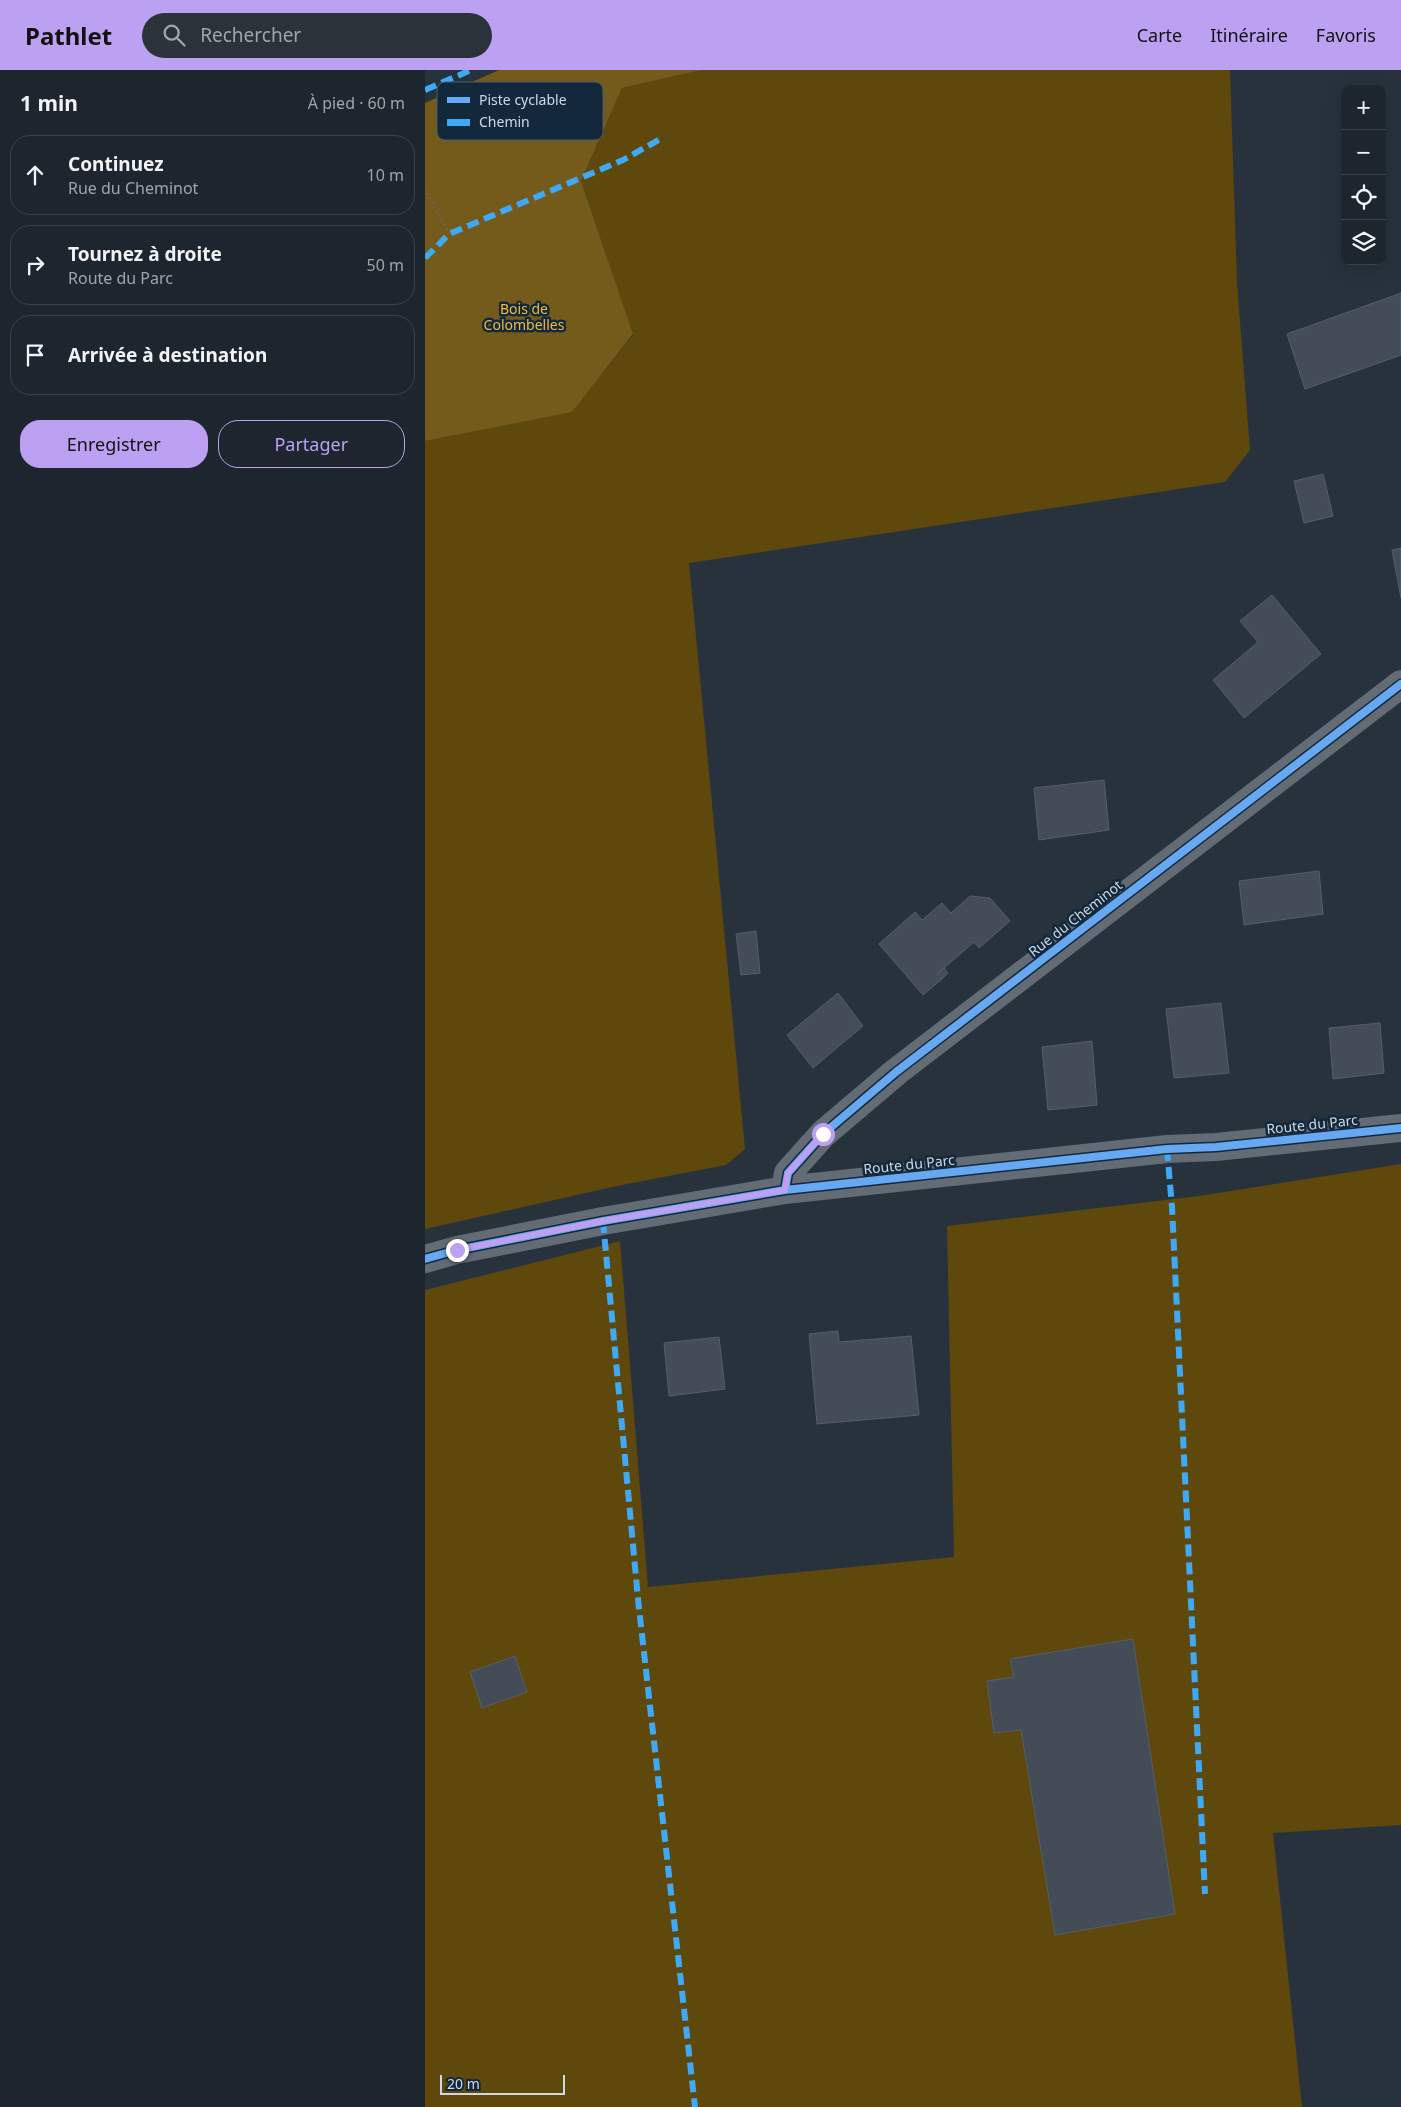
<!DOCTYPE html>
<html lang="fr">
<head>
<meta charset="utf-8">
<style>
  :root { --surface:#1d262e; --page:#2a323a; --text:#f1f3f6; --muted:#a0a5aa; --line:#3b434a; --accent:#bca0f2 }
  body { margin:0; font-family:"Noto Sans",sans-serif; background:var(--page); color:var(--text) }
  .controls { position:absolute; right:15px; top:15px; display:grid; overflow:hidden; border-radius:10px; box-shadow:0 5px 20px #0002 }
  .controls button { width:45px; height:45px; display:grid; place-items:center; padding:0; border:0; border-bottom:1px solid var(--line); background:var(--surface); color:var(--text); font:25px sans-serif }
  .scale { position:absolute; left:15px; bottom:12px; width:125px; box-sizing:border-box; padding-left:5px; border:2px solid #ccd9e6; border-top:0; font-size:14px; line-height:18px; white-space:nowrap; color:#ccd9e6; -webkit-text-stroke:4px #14283c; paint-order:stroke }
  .stop { position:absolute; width:15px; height:15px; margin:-11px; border:4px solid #bca0f2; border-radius:50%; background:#fff }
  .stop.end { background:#bca0f2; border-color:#fff; box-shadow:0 1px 5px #0008 }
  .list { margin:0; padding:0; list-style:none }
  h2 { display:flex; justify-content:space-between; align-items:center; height:65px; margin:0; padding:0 20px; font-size:21px }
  h2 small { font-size:16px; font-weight:400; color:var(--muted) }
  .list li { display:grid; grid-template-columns:32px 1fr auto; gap:15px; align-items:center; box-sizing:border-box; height:80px; margin:0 10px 10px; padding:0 10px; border:1px solid var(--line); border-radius:20px }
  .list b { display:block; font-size:19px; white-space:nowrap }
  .list p { margin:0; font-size:16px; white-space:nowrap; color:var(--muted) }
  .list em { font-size:16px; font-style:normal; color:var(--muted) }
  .actions { display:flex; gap:10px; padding:15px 20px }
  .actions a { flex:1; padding:11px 0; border:1px solid var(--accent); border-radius:20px; text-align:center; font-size:18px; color:var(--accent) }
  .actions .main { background:var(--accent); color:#111 }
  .icon { flex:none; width:28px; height:28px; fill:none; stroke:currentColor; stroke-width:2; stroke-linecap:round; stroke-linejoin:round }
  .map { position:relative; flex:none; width:976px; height:2037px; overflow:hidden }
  header { display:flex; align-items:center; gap:30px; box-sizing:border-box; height:70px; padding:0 25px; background:var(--accent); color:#111 }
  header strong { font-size:24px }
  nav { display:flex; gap:28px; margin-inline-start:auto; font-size:18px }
  .search { width:350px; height:45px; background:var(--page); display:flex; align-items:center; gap:12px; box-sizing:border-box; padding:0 18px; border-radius:28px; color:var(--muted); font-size:19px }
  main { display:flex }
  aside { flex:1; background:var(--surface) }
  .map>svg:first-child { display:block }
  .green { fill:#5e480c }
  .forest { fill:#745b1c }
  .building { fill:#434c57; stroke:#555f68 }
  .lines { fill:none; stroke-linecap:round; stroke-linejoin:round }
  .path { stroke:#616972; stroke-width:3; stroke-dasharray:1 4; stroke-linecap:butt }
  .minor { stroke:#636c75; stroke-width:28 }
  .tertiary { stroke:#636c75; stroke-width:28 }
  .quiet { stroke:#3fa9f5; stroke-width:6; stroke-dasharray:12 6; stroke-linecap:butt }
  .cycleway-casing { stroke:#14283c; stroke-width:11 }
  .cycleway { stroke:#66a8f1; stroke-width:8 }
  .route { stroke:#bca0f2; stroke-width:6 }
  .labels { text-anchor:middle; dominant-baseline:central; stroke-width:5; stroke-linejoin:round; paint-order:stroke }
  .park-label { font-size:14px; fill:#f2bb3d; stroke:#14283c }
  .street-label { font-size:14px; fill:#ccd9e6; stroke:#14283c }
  .key { fill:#14283c; stroke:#4b5d6f; stroke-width:1 }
  .key-label { font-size:14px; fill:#ccd9e6 }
</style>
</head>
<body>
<header>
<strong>Pathlet</strong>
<div class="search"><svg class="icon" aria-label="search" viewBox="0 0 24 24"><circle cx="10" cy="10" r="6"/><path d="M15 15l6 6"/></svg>Rechercher</div>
<nav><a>Carte</a><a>Itinéraire</a><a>Favoris</a></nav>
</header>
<main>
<aside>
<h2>1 min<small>À pied · 60 m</small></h2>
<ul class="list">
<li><svg class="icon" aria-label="ahead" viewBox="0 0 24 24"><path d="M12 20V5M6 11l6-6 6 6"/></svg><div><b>Continuez</b><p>Rue du Cheminot</p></div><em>10 m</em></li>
<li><svg class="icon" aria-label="right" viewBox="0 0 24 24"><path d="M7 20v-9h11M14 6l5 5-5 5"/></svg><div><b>Tournez à droite</b><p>Route du Parc</p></div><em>50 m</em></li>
<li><svg class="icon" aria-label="arrive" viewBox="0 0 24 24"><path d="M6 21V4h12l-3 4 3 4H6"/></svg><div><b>Arrivée à destination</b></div></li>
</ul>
<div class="actions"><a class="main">Enregistrer</a><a>Partager</a></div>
</aside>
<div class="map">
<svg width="976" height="2037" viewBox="0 0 976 2037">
  <rect width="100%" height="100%" fill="#27323d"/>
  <path class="green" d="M277,0H805L812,213L825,380L800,412L264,493L320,1079L301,1095L192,1116L0,1159V371L147,341L208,265L156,111L197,18Z
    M976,1094V1755L848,1763L877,2037H0V1220L195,1171L223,1517L529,1487L522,1156L774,1126Z"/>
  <path class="forest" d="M74,0H277L197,18L156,111L208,264L147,342L0,371V33Z"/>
  <path class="building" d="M976,223V285L880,319L862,264Z
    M898,404L908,446L879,453L869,411Z
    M976,478V528L967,480Z
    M847,525L896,584L819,648L788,610L833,572L815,551Z
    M679,710L684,760L614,770L609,718Z
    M894,801L898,844L819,855L814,811Z
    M545,826L565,828L585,851L554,878L549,872L512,904L517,909L498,925L454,874L490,842L497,850L517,833L526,843Z
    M331,861L335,903L316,905L311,864Z
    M519,898L523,903L517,909L512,904Z
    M413,923L438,956L388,998L362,965Z
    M796,933L804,1003L749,1008L741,939Z
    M955,953L959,1003L908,1009L904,958Z
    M667,971L672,1035L623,1040L617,977Z
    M413,1261L414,1272L486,1266L494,1345L392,1354L384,1264Z
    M294,1267L300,1319L244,1326L239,1273Z
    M708,1569L750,1844L630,1865L596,1660L569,1663L562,1611L589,1607L585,1589Z
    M90,1586L102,1622L57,1638L45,1602Z"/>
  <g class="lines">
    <path class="path" d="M0,119L24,164"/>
    <path class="minor" d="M360,1120L363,1103L398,1064L471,1002L976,614"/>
    <path class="tertiary" d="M0,1189L32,1180L178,1151L360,1120L742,1079L791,1077L976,1058"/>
    <path class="quiet" d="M0,20L46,0
      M0,188L24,164L198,90L237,68
      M742,1079L747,1137L780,1824
      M178,1151L213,1529L270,2037"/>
    <defs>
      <path id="cycleway" d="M360,1120L363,1103L398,1064L471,1002L976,614
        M0,1189L32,1180L178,1151L360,1120L742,1079L791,1077L976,1058"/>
    </defs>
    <use href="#cycleway" class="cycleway-casing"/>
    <use href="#cycleway" class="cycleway"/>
  </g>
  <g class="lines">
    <path class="route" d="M32,1180L178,1151L360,1120L363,1103L398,1064"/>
  </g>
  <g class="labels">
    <g class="park-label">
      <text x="99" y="238">Bois de<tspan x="99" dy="16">Colombelles</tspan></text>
    </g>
    <g class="street-label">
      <text transform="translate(650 848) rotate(-38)">Rue du Cheminot</text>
      <text transform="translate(887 1054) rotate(-6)">Route du Parc</text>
      <text transform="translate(484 1094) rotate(-6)">Route du Parc</text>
    </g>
  </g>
  <rect x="12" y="12" width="166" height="58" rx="8" class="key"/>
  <rect x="22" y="27" width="23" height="6" fill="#66a8f1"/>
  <rect x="22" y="49" width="23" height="7" fill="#3fa9f5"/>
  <g class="key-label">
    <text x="54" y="35">Piste cyclable</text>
    <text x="54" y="57">Chemin</text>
  </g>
</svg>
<div class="controls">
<button>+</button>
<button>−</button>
<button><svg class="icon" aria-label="locate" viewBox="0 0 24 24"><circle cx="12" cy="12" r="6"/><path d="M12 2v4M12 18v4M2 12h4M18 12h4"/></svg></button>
<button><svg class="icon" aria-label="layers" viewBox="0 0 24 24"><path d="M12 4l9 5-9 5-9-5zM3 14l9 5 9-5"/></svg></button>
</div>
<div class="scale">20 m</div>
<div class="stop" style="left:398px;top:1064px"></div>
<div class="stop end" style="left:32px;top:1180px"></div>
</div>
</main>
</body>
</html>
